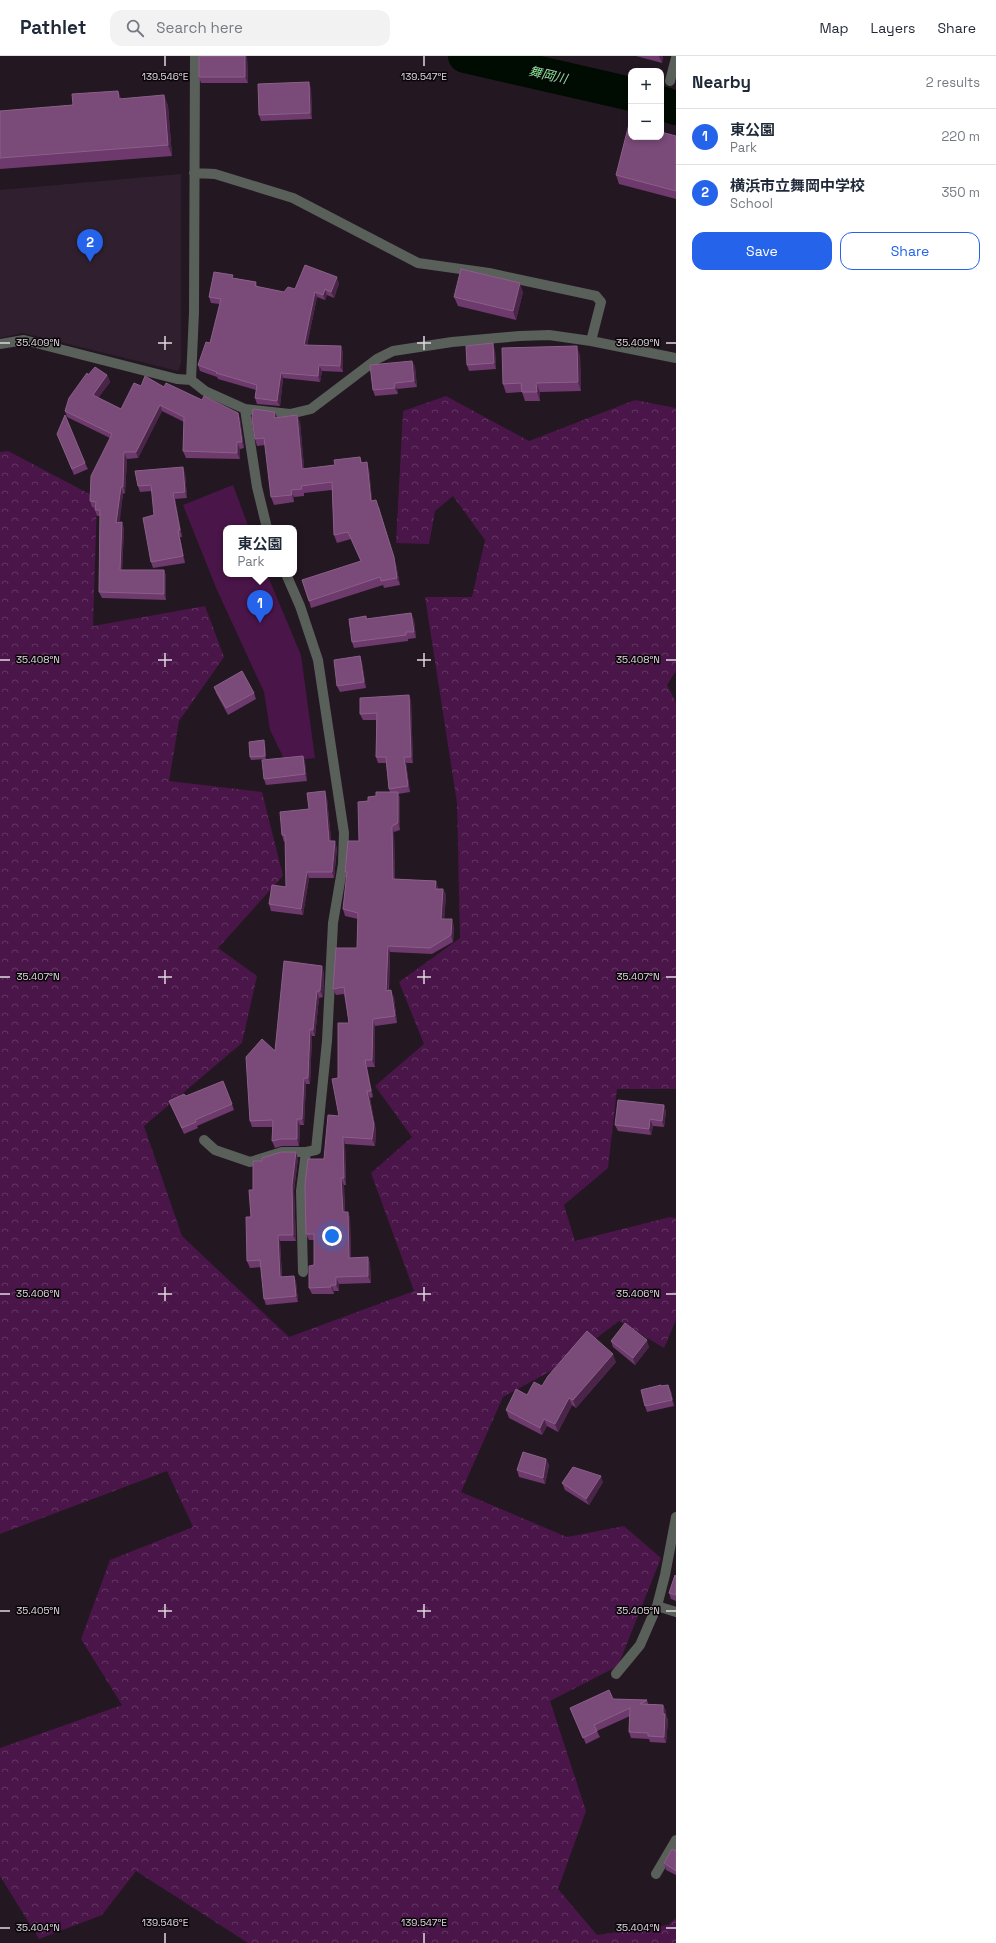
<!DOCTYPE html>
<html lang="en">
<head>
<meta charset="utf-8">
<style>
  :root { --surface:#fff; --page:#f2f2f3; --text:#1f2937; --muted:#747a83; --line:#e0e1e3; --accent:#2563eb }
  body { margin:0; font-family:"Space Grotesk","Noto Sans JP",sans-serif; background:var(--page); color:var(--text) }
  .controls { position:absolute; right:12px; top:12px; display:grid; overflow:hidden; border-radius:8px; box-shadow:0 2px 6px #0003 }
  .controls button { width:36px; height:36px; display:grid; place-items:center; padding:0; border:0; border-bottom:1px solid var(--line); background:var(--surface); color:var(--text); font:20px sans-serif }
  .you { position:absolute; left:332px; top:1180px; width:14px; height:14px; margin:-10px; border:3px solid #fff; border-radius:50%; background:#1a73e8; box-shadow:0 0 0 6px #1a73e833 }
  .badge { display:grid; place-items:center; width:26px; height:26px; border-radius:50%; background:var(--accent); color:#fff; font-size:13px; font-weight:700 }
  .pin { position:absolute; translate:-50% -33px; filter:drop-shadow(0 1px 2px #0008) }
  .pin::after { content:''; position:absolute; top:21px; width:14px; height:12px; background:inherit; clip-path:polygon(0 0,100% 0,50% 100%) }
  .popup { position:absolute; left:223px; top:469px; width:74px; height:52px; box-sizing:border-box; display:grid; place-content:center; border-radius:8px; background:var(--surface); filter:drop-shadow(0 1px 3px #0005); font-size:13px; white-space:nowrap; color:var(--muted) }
  .popup b { font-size:15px; color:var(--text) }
  .popup::after { content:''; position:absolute; left:50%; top:100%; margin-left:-8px; border:8px solid transparent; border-top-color:var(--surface) }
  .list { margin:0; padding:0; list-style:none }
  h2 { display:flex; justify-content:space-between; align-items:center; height:52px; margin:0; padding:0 16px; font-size:17px }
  h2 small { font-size:13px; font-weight:400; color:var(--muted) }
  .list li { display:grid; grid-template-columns:26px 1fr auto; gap:12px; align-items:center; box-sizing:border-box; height:56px; padding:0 16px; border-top:1px solid var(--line) }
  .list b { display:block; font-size:15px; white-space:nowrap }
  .list p { margin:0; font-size:13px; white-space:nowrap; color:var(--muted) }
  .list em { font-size:13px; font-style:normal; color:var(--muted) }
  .actions { display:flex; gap:8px; padding:12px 16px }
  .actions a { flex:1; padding:9px 0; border:1px solid var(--accent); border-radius:12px; text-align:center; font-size:14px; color:var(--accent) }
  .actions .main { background:var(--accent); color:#fff }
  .icon { flex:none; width:22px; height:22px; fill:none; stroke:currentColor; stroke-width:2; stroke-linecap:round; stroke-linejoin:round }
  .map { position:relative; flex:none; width:676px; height:1887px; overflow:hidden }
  header { display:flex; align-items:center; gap:24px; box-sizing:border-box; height:56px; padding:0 20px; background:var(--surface); border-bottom:1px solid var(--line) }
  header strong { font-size:19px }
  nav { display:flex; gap:22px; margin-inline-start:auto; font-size:14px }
  .search { width:280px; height:36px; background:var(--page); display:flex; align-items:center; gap:10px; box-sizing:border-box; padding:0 14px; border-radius:12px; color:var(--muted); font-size:15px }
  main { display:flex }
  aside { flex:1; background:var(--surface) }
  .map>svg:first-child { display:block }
  .built { fill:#30202f }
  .forest { fill:url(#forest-crowns) }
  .park { fill:#4a1549 }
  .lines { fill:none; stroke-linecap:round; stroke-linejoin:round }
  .river { stroke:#000b01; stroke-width:34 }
  .minor { stroke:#595f59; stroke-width:10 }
  .wall { fill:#6e396c }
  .shaded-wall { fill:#4b2449 }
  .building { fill:#7a4a78; stroke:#8a6088 }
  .ticks { fill:none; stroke:#e0d8df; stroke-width:1.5 }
  .labels { text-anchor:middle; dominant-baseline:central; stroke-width:3; stroke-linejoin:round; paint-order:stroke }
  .water-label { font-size:13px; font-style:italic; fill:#85e295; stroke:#090509 }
  .ticks-label { font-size:10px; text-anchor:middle; fill:#e0d8df; stroke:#090509; stroke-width:3; stroke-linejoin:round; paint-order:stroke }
</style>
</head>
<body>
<header>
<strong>Pathlet</strong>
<div class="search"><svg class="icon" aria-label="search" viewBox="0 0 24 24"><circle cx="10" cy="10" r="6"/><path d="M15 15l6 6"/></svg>Search here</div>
<nav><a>Map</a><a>Layers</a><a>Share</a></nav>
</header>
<main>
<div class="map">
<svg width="676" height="1887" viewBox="0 0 676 1887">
  <defs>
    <pattern id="forest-crowns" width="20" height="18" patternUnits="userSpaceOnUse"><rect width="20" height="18" fill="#4a1549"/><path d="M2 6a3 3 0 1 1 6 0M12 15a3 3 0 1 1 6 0" fill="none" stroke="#643663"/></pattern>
  </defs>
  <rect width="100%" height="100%" fill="#231722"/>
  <path class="built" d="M181,118V307L178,315L23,277L0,282V134Z"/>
  <path class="forest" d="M446,340L529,385L635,344L676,352V615L667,629L676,646V1033H617L608,1112L564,1149L575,1185L670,1161L676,1162V1264L664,1292L619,1265L560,1310L503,1341L461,1436L567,1481L624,1470L661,1502L618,1610L550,1645L586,1755L558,1833L597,1879L668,1869L676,1862V1887H248L136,1815L102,1859L39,1883L0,1820V1692L122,1649L81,1583L110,1504L193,1471L167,1415L0,1478V396L8,395L97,442L93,570L205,550L224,601L179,665L169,725L262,736L283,820L218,892L257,920L242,987L144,1070L182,1180L289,1281L414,1235L371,1117L412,1081L375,1030L424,988L399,926L460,882L457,747L425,541H472L485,484L453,440L435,455L429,488L396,487L403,355Z"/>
  <path class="park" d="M233,429L249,472H226V518H267L301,599L315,702L285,705L270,674L264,636L217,534L183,449Z"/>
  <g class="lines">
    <path class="river" d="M465,0L631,38
      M661,47L676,52"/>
    <path class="minor" d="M670,25L676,2
      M194,117L215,118L293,142L418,207L489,217L596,240L601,246L591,285
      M0,288L24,284L177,323L191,324L205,335L245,353L290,358L311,353L377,303L393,295L452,286L520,280L549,279L591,285L676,302
      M191,324L194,256L195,0
      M245,353L257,431L267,472
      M286,518L300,550L318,604L344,777L343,808L333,867L327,985L316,1094L306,1096L301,1135L303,1216
      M204,1084L215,1094L250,1106L282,1096H306
      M657,1550L676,1556
      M616,1618L640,1589L657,1550L665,1519L676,1461
      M656,1818L676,1784"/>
  </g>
  <path class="wall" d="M247,0L248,27H201L199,21Z
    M636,0H663L662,7Z
    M311,32L312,63L261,65L259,59Z
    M118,35L121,43L164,39L168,50L172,100L0,113V55L73,49Z
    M676,80V143L619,128L616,119Z
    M234,222L256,226L257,231L284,236L295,233L339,227L334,242L327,239L325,244L317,241L307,289L343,296V316L322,315L320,326L283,322L280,350L257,348L255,342L256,334L218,323L217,321L200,315L198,309L210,287L220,248L211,247L209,241Z
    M523,236L516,264L458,250L454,241Z
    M495,294L496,313L469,315L467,309Z
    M580,299L581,335L540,336V345H525L522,336L506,337L503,328Z
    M412,305L415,311L417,331L397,333L398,338L375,340L373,334Z
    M88,319H107L110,326L98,342L121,353L141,330L164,331L238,357L240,363L244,392L240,393V403L186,402L183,395L184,366L162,355L138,402L127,403L125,437L123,438L119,466L124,472L122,514H164L166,520V544L102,542L99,536L100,460H97L95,454V452L92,451L90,445L110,382L67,361L65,355Z
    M297,359L300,366L304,413L335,409L360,401L362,407L369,413L372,445L379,451L396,509L400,529L384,532L383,529L311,552L309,545L361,505L351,483L337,487L334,479L332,434L304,437V440L294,441V446L274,449L271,441L265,389L257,390L255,383L277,361Z
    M57,378L85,407L88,413L74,419Z
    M185,417L187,442L175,443L182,481H180L185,507L153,512L151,506L154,459L152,435L140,436L138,430Z
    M411,557L414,564L416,582L408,583V585L354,592L352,586L366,560L367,563Z
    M360,600L362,607L366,632L340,636L337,630Z
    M214,631L254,637L256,643L228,659L216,637Z
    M409,639L411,645L413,707H406L410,736L398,738L400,742V774L394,776L395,823L436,825L438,833H443L446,839L444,863L454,870L453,886L432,898L390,896L389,935L394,941L397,967L375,970V1011H367L373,1041L370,1042L376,1075L375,1090L345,1088L346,1129H344L345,1156H348L350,1162L351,1202L368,1201L370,1208L371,1227L339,1228V1235H334V1238H312L309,1232L314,1209V1184H309L306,1178L324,1103L339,1060L338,1022L349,967L344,938L336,939L333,933L357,892L358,863L345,860L343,853L347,821L345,816L359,785L368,745L376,740L390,736L389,733L386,707H378L376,701V664H363L360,658Z
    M265,688L266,703L251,704L250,701Z
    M303,700L305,706L307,725L266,729L264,723Z
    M327,742L331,785L337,792L334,822H309L303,859L271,855L269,848L286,831L285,785L284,786L282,779L309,753Z
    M324,916L323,941L319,942L315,980H312L310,1028H306L304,1069H300L299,1090H282L275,1092L272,1085L273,1071H252L250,1065L275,995Z
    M186,1040L232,1048L234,1054L197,1070L198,1072L184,1078L169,1045Z
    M664,1049L666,1056L664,1071L653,1070L651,1079L618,1075L615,1069Z
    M298,1102L294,1135L296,1185H280L282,1221L294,1220L296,1226L298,1246L266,1249L264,1243L261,1211L250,1212L247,1205L253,1134Z
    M611,1285L649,1291L635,1309L613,1291Z
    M616,1306L576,1352L572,1349L558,1376L547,1370L542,1379L509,1362L506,1354L542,1330Z
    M661,1330L671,1335L674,1350L647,1356L645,1350Z
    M546,1403L549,1409L545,1428L519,1421L517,1414Z
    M603,1426L589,1449L565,1434L562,1427Z
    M676,1520V1545L671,1543L669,1537Z
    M613,1643L647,1644L648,1648L663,1649L666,1655V1659L668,1664L666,1687L650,1686L649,1683L631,1682L629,1676L630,1660L597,1675L600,1681L586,1688L570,1652Z
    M676,1793V1819L666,1814L664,1807L675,1795Z"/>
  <path class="shaded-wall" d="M245,0H247L248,27L245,21Z
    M659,0H663L662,7Z
    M309,26L311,32L312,63L310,57Z
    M118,35L122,46L119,43Z
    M164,39L168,50L172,100L168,89Z
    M337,221L339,227L334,242L331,236Z
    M520,227L523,236L516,264L513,255Z
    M325,233L327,239L325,244L323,239Z
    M315,236L317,241L306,295L304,289Z
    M493,287L495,294L496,313L494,307Z
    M341,290L343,296V316L340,310Z
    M577,290L580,299L581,335L578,326Z
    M412,305L415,311L417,331L414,325Z
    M319,309L322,315L320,326L318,320Z
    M281,317L283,322L280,350L277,345Z
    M107,319L110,326L96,345L93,339Z
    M395,327L397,333L398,338L395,332Z
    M536,327L540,336V345L537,336Z
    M160,349L162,355L138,402L136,396Z
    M275,356L278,363L274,362Z
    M238,357L240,363L244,392L242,386Z
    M297,359L300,366L305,420L302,413Z
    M237,386L240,393V403L237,397Z
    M124,396L127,403L125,437L123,431Z
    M367,406L369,413L373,452L371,445Z
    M183,411L185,417L187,442L185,436Z
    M121,431L123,438L119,473L116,467Z
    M291,434L294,441V446L292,439Z
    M173,437L175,443L182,481L180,474Z
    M376,444L396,509L400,529L397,522Z
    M122,466L124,472L122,520L120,514Z
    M178,475L180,481L185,507L183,500Z
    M164,514L166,520V544L164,538Z
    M411,557L414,564L416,582L414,576Z
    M360,600L362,607L366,632L364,626Z
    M409,639L411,645L413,707L411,701Z
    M264,684L265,688L266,703L265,700Z
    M303,700L305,706L307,725L305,718Z
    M404,701L406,707L410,736L408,730Z
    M325,735L327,742L332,792L329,785Z
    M398,736L400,742V774L398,767Z
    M392,770L394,776L395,829L393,823Z
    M335,785L337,792L334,822L332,816Z
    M307,816L309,822L303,859L301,853Z
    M436,825L438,832V839L435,833Z
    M443,833L446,839L444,870L441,863Z
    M452,863L454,870L453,886L451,879Z
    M388,890L390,896L388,942L386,935Z
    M322,910L324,916L323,941L320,935Z
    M391,934L394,941L397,967L395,960Z
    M317,935L319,942L315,980L313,974Z
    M373,963L375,970V1011L372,1004Z
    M310,973L312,980L310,1028L308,1022Z
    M365,1004L367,1011L373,1041L371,1035Z
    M304,1022L306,1028L304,1069L302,1063Z
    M367,1035L370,1042L376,1075L375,1090L372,1083Z
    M664,1049L666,1056L664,1071L662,1065Z
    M297,1063L300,1069L299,1090L297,1083Z
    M650,1063L653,1070L651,1079L649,1073Z
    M343,1081L345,1088L346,1129L344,1122Z
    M296,1096L298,1102L294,1135L296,1185L293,1179L292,1129Z
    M341,1122L344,1129L345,1162L343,1156Z
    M348,1156L350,1162L351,1208L349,1202Z
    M278,1179L280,1185L282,1227L280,1221Z
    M368,1201L370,1208L371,1227L368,1220Z
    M294,1220L296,1226L298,1246L296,1240Z
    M336,1221L339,1228V1235L336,1229Z
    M331,1229L334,1235V1238L331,1231Z
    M647,1284L649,1291L635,1309L633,1302Z
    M613,1298L616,1306L576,1352L573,1344Z
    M668,1329L671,1335L674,1350L672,1344Z
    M569,1342L572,1349L558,1376L555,1368Z
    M544,1363L547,1370L542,1379L540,1372Z
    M546,1403L549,1409L545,1428L543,1422Z
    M601,1420L603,1426L589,1449L586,1443Z
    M663,1649L666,1655V1659L668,1664L666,1687L664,1681L663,1658Z"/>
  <path class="building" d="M199,0H245V21H199Z
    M309,26L310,57L259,59L258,28Z
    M118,35L119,43L164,39L168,89L0,102V55L73,49L72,38Z
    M629,68H631V81H661V76L676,80V135L616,119Z
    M305,209L337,221L331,236L325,233L323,239L315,236L304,289L341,290L340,310L319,309L318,320L281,317L277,345L255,342L257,329L216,317L217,316L198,309L206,286L210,287L221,243L209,241L214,216L233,219L232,222L256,226L255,230L284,236L288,231L295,233Z
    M461,213L520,227L513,255L454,241Z
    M493,287L494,307L467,309L466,290Z
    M577,290L578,326L536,327L537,336H522L521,327L503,328L502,292Z
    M412,305L414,325L395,327V332L373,334L370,309Z
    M95,311L107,319L93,339L121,353L134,327L141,330L145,320L164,331L166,327L202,344L204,340L238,357L242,386H237V397L183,395L184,361L160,349L136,396H124L123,431H121L116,467L122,466L120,514H164V538L99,536L100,454H95L96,446L90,445L91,420L112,378L65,355L69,342L87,317L88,319Z
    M253,353L275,356L274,362L297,359L302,413L335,409L334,404L360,401L361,407L367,406L371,445L376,444L394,501L397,522L381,525L380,521L309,545L302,524L361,505L348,476L334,479L332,426L301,430L302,433L291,434L292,439L271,441L264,382L255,383L252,363Z
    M65,359L85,407L72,413L57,378Z
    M183,411L185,436L173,437L180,474L178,475L183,500L151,506L143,462L154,459L151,429L138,430L135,415Z
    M411,557L414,576H406V579L352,586L349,563L366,560V563Z
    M360,600L364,626L337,630L334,604Z
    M242,615L254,637L226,652L214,631Z
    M409,639L411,701H404L408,730L389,733L386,701H376L377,657L360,658V642Z
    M264,684L265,700L250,701L249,686Z
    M303,700L305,718L264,723L262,704Z
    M325,735L329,785H335L332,816H307L301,853L269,848L272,829L286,831L285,779H282L280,756L309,753L307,737Z
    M376,736H398V767L392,770L393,823L436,825L435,833H443L441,863H452L451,879L430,892L388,890L386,935L391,934L395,960L373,963L372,1004H365L371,1035H367L374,1069L372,1083L343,1081L344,1122H341L343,1156H348L349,1202L368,1201V1220L336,1221V1229H331V1231L309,1232V1210L314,1209V1178H306L305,1129L308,1103H324L328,1059L339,1060L332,1023L338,1022V967H349L344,931L333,933L336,892H357L358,857L343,853L347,816H345L348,785H359L358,746L368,745V741L376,740Z
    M284,905L322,910L320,935H317L313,974L310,973L308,1022H304L302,1063H297V1083H280L272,1085L273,1064L250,1065L246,1001L262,983L275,995Z
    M223,1025L232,1048L195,1064L196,1066L182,1072L169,1045L184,1038L186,1040Z
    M618,1044L664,1049L662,1065L650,1063L649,1073L615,1069Z
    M281,1096H296L292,1129L293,1179H278L280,1221L294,1220L296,1240L264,1243L260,1204L247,1205L246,1161H251L249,1134H253V1105H262V1102Z
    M625,1267L647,1284L633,1302L611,1285Z
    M587,1275L613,1298L573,1344L569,1342L555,1368L544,1363L540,1372L506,1354L516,1333L527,1339L534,1326L542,1330L548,1320Z
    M661,1329V1330L668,1329L672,1344L645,1350L641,1334Z
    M523,1396L546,1403L543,1422L517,1414Z
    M573,1411L601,1420L586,1443L562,1427Z
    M675,1519L676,1520V1539L669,1537Z
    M609,1634L613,1643L647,1644L640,1648L663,1649V1658H665L664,1681L648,1680V1677L629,1676L630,1652L594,1669L597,1675L583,1682L570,1652Z
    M672,1793L675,1795L676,1793V1815L664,1807Z"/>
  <path class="ticks" d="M165,0V10M424,0V10M165,280V294M424,280V294M0,287H10M158,287H172M417,287H431M666,287H676M165,597V611M424,597V611M0,604H10M158,604H172M417,604H431M666,604H676M165,914V928M424,914V928M0,921H10M158,921H172M417,921H431M666,921H676M165,1231V1245M424,1231V1245M0,1238H10M158,1238H172M417,1238H431M666,1238H676M165,1548V1562M424,1548V1562M0,1555H10M158,1555H172M417,1555H431M666,1555H676M0,1872H10M666,1872H676M165,1877V1887M424,1877V1887"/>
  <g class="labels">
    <g class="water-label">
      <text transform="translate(548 19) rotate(13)">舞岡川</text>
    </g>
  </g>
  <g class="ticks-label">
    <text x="165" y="24">139.546°E</text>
    <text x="424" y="24">139.547°E</text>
    <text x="38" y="290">35.409°N</text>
    <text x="638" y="290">35.409°N</text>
    <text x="38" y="607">35.408°N</text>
    <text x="638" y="607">35.408°N</text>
    <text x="38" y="924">35.407°N</text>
    <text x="638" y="924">35.407°N</text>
    <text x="38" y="1241">35.406°N</text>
    <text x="638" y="1241">35.406°N</text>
    <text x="38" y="1558">35.405°N</text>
    <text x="638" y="1558">35.405°N</text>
    <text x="165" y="1870">139.546°E</text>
    <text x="424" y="1870">139.547°E</text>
    <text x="38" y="1875">35.404°N</text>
    <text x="638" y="1875">35.404°N</text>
  </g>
</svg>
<div class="controls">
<button>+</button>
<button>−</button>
</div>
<div class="you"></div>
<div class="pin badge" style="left:260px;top:567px">1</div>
<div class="popup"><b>東公園</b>Park</div>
<div class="pin badge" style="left:90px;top:206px">2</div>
</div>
<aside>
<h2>Nearby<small>2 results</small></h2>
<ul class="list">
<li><span class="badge">1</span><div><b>東公園</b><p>Park</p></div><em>220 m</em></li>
<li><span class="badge">2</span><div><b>横浜市立舞岡中学校</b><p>School</p></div><em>350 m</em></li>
</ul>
<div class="actions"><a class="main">Save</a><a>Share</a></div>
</aside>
</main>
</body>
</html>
